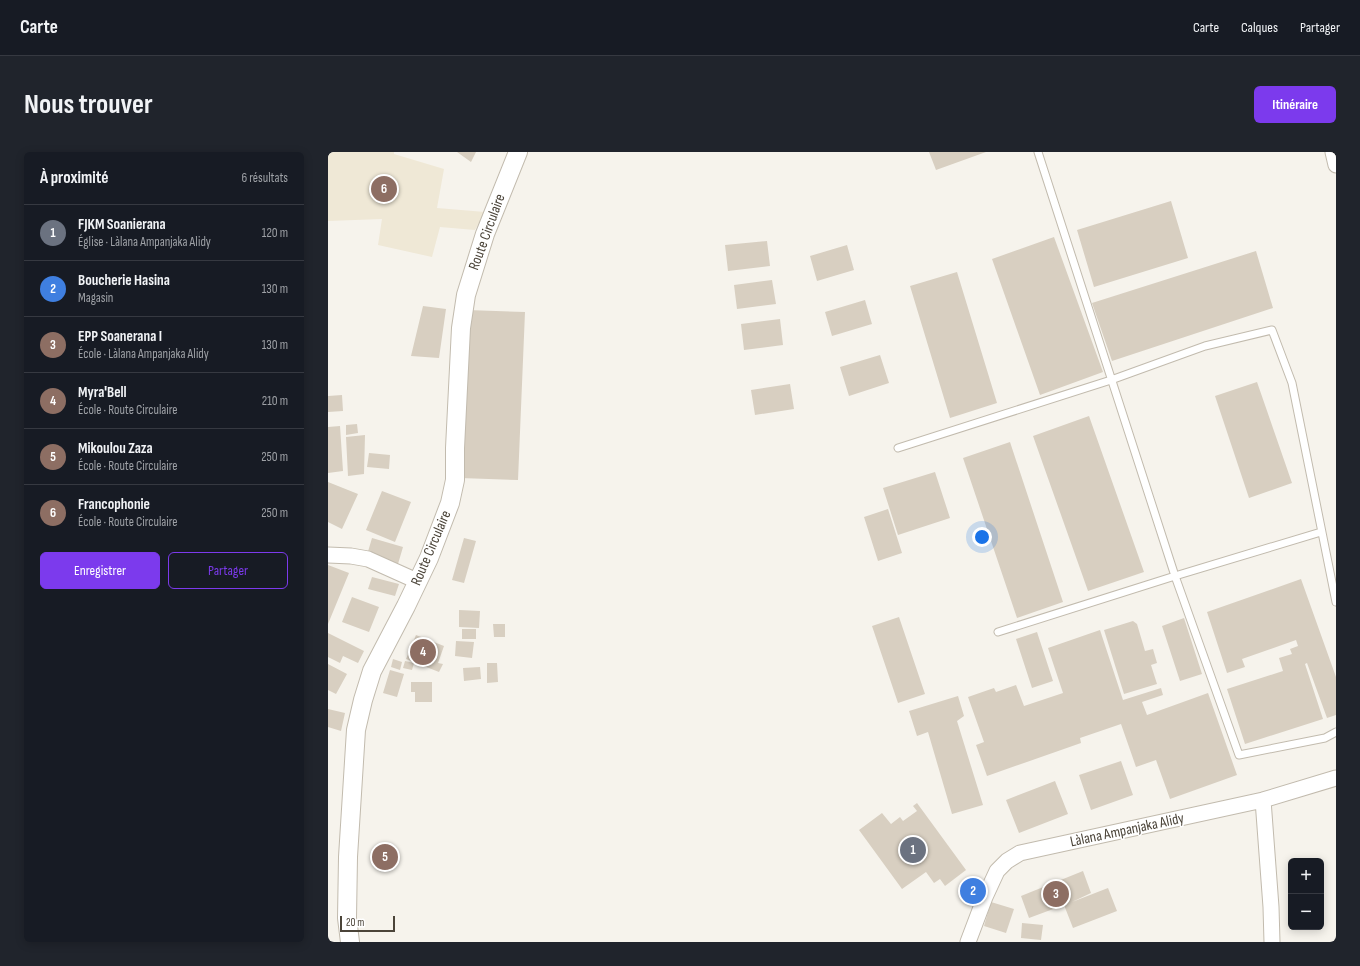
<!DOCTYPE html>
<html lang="fr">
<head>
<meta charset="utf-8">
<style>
  :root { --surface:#171b24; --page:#20242c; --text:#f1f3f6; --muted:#9ea1a6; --line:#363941; --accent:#7c3aed }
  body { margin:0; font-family:"Sofia Sans Condensed",sans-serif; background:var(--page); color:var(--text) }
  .controls { position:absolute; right:12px; bottom:12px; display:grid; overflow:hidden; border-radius:6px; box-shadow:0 2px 10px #0003 }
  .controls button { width:36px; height:36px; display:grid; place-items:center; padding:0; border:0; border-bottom:1px solid var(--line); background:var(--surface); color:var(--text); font:20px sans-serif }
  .scale { position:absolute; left:12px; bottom:10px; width:55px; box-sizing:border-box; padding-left:4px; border:2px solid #4b4439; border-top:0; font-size:11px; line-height:14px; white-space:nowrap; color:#4b4439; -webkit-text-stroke:3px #fff; paint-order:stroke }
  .you { position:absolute; left:654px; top:385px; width:14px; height:14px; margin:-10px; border:3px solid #fff; border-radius:50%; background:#1a73e8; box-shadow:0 0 0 6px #1a73e833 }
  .badge { display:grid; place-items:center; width:26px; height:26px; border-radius:50%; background:var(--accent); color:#fff; font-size:13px; font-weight:700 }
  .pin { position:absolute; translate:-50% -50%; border:2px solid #fff; box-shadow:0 1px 4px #0006 }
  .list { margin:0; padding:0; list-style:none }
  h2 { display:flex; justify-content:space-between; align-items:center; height:52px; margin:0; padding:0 16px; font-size:17px }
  h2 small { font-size:13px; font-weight:400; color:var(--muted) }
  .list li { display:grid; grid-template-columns:26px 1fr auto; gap:12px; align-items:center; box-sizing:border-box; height:56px; padding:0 16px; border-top:1px solid var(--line) }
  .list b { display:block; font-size:15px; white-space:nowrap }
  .list p { margin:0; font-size:13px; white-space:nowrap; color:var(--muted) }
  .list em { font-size:13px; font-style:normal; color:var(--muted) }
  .actions { display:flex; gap:8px; padding:12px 16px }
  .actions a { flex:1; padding:9px 0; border:1px solid var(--accent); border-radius:6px; text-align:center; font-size:14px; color:var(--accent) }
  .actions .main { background:var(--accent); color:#fff }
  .map { position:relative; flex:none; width:1008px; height:790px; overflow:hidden; border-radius:6px }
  header { display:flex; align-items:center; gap:24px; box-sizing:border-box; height:56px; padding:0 20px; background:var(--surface); border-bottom:1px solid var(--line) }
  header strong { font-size:19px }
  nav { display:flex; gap:22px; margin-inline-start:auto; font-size:14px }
  .intro { display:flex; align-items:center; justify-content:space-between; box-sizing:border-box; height:96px; padding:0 24px }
  h1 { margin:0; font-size:28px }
  .button { padding:10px 18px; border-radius:6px; background:var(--accent); color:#fff; font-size:14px; font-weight:700 }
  main { display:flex; gap:24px; padding:0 24px }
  aside { flex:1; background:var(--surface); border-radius:6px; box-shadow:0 2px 10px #0003 }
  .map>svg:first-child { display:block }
  .education { fill:#efe8d6 }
  .building { fill:#d8cfc1 }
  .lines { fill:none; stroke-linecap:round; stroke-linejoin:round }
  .service-casing { stroke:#c2bbae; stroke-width:9 }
  .minor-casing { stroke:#c2bbae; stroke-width:17 }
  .tertiary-casing { stroke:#c2bbae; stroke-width:20 }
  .service { stroke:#fff; stroke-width:7 }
  .minor { stroke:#fff; stroke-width:15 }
  .tertiary { stroke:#fff; stroke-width:18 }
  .labels { text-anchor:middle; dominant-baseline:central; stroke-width:3; stroke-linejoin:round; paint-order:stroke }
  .street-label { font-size:15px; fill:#4b4439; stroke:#fff }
</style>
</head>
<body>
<header>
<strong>Carte</strong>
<nav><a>Carte</a><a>Calques</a><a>Partager</a></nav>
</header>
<div class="intro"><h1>Nous trouver</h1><a class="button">Itinéraire</a></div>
<main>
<aside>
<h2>À proximité<small>6 résultats</small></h2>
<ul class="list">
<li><span class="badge" style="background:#6b7280">1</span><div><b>FJKM Soanierana</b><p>Église · Làlana Ampanjaka Alidy</p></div><em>120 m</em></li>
<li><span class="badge" style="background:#3f7fe0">2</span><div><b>Boucherie Hasina</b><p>Magasin</p></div><em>130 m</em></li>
<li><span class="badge" style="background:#8d6e63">3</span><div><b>EPP Soanerana I</b><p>École · Làlana Ampanjaka Alidy</p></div><em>130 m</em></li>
<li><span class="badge" style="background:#8d6e63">4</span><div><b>Myra'Bell</b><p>École · Route Circulaire</p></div><em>210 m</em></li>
<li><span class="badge" style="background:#8d6e63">5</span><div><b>Mikoulou Zaza</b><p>École · Route Circulaire</p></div><em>250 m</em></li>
<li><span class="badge" style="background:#8d6e63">6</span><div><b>Francophonie</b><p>École · Route Circulaire</p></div><em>250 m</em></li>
</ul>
<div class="actions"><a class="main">Enregistrer</a><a>Partager</a></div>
</aside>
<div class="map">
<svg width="1008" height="790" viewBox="0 0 1008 790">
  <rect width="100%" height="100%" fill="#f6f3ec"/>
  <path class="education" d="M0,0H66V2L116,17L109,56L157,60L147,78L112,75L104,105L50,93L54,67L0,69Z"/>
  <path class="building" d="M129,0H148L143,10Z
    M601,0H658L608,18Z
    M843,49L860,106L766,135L749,78Z
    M726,85L775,220L712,243L664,107Z
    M439,89L442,114L400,119L397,93Z
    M519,93L526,118L489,129L482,104Z
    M928,99L945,156L784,209L764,151Z
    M629,120L669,251L622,266L582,134Z
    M444,128L448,152L409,157L406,133Z
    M537,148L544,172L504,184L497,160Z
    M95,154L118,157L111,206L83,204Z
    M139,158L197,160L190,328L132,326Z
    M452,167L455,193L416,198L413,172Z
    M552,203L561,231L521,244L512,215Z
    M929,230L964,331L921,346L887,244Z
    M462,232L466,257L427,263L423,238Z
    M14,243L15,259L0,260V244Z
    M761,264L816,420L760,439L705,284Z
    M29,272L30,281L18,283V273Z
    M12,274L15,319L0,321V275Z
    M37,283L36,322L20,324L18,285Z
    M682,290L735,450L689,466L635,306Z
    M41,301L62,303L61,317L39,315Z
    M607,320L622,366L570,383L555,336Z
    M0,330L30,342L14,377L0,370Z
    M54,339L83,350L67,390L38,378Z
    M560,357L574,401L550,409L536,365Z
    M44,386L75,395L70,412L39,403Z
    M136,386L148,389L136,431L124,428Z
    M0,413L21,421L0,472Z
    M44,425L71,432L67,444L40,437Z
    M973,427L1008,525V563L999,566L979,511L977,512L995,567L917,592L899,537L955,519L951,506L964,502L962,497L970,494L968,488L914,507L917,515L899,521L879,460Z
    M24,445L51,455L41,480L14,470Z
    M131,458L152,459L151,476L131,475Z
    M571,465L597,542L570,551L544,474Z
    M856,466L874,522L852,529L834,474Z
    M805,469L809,472L817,499L825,497L829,511L823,513L829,532L796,542L776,478Z
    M165,472H177V485H166Z
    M134,477H148V487H134Z
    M772,478L795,548L833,536L835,543L814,550L819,563L880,541L909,623L842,647L828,608L808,615L793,572L752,586L753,591L659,624L648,593L656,590L640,545L666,536L668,540L688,533L696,554L735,541L720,496Z
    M709,480L725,529L704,536L688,487Z
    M0,481L36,499L30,511L15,504L12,511L0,505Z
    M88,483L116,494L110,511L115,512L111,520L78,507Z
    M128,489L146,490L144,506L127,504Z
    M65,507L74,510L72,518L63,515Z
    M77,509L86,511L84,518L75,516Z
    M159,511H169L170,530L159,531Z
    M0,512L19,522L8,542L0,538Z
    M152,515L153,527L136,529L135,516Z
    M62,518L76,522L69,545L55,541Z
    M83,530H104V550H87V540H83Z
    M630,544L636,564L629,569L655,653L624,662L600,580L589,584L581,559Z
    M0,557L17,561L13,579L0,575Z
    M793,609L805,643L763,658L751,623Z
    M727,629L740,662L691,681L678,648Z
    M589,651L638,718L617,734L612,727L606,731L598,720L574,737L531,678L554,661L563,672L572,665L575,669L589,659L585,654Z
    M755,719L763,741L744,750L780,736L789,759L745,776L736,753L701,766L693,744Z
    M663,750L686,757L678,781L656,774Z
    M694,771L715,773L713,788L693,786Z"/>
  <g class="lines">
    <defs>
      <path id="service" d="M710,0L847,424L911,603L997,586L1008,580
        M570,296L783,228L877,194L944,178L964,231L1008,450
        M670,480L847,424L993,380"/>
      <path id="minor" d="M1005,0L1008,13
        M0,403L23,404L40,407L89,429
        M935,648L943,755L944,790
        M640,790L657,745L669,719L679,709L692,701L935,648L1008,626"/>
      <path id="tertiary" d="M22,790L19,766L20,705L28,578L35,548L44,519L78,454L101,406L122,351L127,328V296L133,176L138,143L157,82L190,0"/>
    </defs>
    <use href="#service" class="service-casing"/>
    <use href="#minor" class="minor-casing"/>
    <use href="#tertiary" class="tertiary-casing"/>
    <use href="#service" class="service"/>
    <use href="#minor" class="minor"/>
    <use href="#tertiary" class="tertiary"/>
  </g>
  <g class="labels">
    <g class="street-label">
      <text transform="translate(159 80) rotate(-70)">Route Circulaire</text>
      <text transform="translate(103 396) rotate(-67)">Route Circulaire</text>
      <text transform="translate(799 678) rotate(-12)">Làlana Ampanjaka Alidy</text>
    </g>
  </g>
</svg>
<div class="controls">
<button>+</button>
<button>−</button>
</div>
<div class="scale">20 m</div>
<div class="you"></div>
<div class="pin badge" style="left:585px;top:698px;background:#6b7280">1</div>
<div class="pin badge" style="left:645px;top:739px;background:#3f7fe0">2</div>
<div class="pin badge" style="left:728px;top:742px;background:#8d6e63">3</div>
<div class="pin badge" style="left:95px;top:500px;background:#8d6e63">4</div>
<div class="pin badge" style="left:57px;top:705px;background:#8d6e63">5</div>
<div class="pin badge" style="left:56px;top:37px;background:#8d6e63">6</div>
</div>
</main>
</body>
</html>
